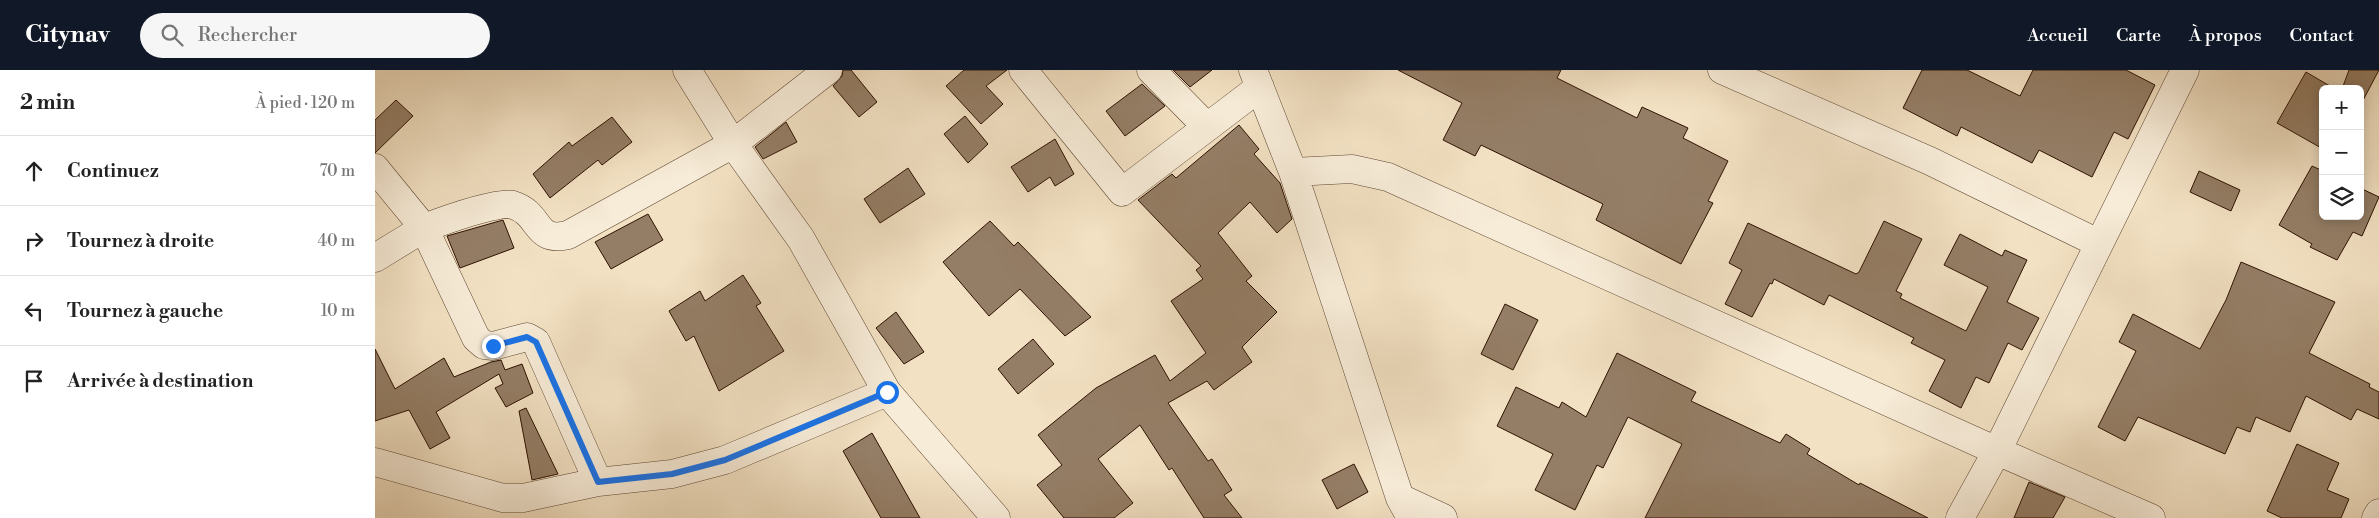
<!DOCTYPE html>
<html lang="fr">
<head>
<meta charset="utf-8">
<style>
  :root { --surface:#fff; --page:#f6f6f6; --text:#222; --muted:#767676; --line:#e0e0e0; --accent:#111827 }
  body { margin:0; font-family:"Libre Bodoni",serif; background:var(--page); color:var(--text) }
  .controls { position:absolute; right:15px; top:15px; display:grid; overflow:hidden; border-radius:8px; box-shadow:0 2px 12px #0003 }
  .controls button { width:45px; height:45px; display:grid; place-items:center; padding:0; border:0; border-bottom:1px solid var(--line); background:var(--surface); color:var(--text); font:25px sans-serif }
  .stop { position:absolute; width:15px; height:15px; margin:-11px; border:4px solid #1a73e8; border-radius:50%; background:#fff }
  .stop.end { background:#1a73e8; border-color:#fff; box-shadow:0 1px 5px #0008 }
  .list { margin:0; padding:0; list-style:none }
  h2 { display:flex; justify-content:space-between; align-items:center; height:65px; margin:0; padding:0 20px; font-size:21px }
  h2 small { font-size:16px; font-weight:400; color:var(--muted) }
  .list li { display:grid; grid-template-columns:32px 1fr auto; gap:15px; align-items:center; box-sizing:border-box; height:70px; padding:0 20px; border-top:1px solid var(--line) }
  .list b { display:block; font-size:19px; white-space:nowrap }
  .list em { font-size:16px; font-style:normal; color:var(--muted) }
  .icon { flex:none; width:28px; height:28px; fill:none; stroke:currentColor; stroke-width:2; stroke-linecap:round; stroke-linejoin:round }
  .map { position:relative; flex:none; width:2004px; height:448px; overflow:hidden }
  header { display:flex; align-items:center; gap:30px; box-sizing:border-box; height:70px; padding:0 25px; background:var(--accent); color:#fff }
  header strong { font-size:24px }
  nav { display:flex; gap:28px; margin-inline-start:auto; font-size:18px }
  .search { width:350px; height:45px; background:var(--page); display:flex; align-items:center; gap:12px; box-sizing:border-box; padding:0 18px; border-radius:28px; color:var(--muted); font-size:19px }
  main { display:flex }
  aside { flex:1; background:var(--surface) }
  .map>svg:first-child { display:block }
  .building { fill:#947e66; stroke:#2e1201 }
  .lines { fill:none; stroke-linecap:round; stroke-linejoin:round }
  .minor-casing { stroke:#5f4632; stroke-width:29 }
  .minor { stroke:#f7ecd8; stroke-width:28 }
  .route { stroke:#1a73e8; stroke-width:6 }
</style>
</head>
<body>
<header>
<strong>Citynav</strong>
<div class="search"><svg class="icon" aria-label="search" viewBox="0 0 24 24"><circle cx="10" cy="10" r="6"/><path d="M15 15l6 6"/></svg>Rechercher</div>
<nav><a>Accueil</a><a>Carte</a><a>À propos</a><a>Contact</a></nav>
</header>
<main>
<aside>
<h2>2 min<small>À pied · 120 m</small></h2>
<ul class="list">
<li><svg class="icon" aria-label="ahead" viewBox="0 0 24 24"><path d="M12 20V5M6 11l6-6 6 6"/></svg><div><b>Continuez</b></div><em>70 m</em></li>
<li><svg class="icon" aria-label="right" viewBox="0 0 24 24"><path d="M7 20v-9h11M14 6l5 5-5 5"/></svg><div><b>Tournez à droite</b></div><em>40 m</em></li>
<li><svg class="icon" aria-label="left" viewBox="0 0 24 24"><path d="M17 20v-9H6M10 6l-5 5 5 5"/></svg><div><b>Tournez à gauche</b></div><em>10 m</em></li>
<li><svg class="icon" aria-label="arrive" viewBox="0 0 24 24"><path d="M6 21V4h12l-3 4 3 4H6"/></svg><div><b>Arrivée à destination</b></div></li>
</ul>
</aside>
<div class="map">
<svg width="2004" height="448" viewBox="0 0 2004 448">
  <rect width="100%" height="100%" fill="#f2e1c3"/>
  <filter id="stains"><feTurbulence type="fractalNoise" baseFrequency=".004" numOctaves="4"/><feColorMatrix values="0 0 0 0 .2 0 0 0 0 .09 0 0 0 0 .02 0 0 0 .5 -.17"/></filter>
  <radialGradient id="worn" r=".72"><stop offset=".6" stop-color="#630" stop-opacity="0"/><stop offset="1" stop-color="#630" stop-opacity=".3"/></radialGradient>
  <path class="building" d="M468,0H476L502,32L484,47L458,16L467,6Z
    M589,0H632L611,16L628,34L606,54L571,16Z
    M798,0H837L815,17Z
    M1023,0H1186L1182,8L1262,48L1267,37L1313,58L1308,68L1353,91L1333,131L1338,133L1306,194L1221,150L1228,134L1106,75L1100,86L1068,70L1087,33Z
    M1547,0H1592L1645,26L1658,0H1751L1780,15L1753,69L1739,62L1717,107L1664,80L1657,93L1586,57L1582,66L1528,38Z
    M1974,0H2004L1985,36V19H1967Z
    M1931,2L1960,19H1948V79L1902,53Z
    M767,14L790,36L750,66L731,41Z
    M21,30L38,46L0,83V50Z
    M590,46L613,74L593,93L569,64Z
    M237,47L257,72L227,95L223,90L175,128L158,104L194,72L197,76Z
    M411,52L422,72L388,89L380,77Z
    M864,55L884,79L879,84L905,113L917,149L902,163L875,132L843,163L877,206L871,211L902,242L867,277L877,292L839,320L832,311L793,333L833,391L837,389L857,420L849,425L867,448H829L797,398L794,400L765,355L723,389L758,433L739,448H689L662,415L687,395L663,365L721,318L780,285L795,311L831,283L796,231L828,209L821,200L826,196L763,130L797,104L801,108Z
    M680,69L699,104L680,116L675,107L653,122L636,97Z
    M1937,96L1948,101V146H1985V118L2004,127L1987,166L1978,162L1962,190L1935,177L1937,174L1904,155Z
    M533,98L550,124L505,153L489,129Z
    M1824,101L1865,120L1856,141L1815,122Z
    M273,144L288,170L236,199L220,172Z
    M128,150L139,178L85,198L72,166Z
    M615,151L639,176L643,172L716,247L690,266L645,219L614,246L568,192Z
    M1509,151L1547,169L1521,221L1527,224L1525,228L1591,261L1613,217L1569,195L1585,164L1627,186L1630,180L1652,190L1632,232L1664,248L1647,280L1633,273L1614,313L1601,307L1586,338L1554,321L1570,290L1536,273L1539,268L1454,225L1449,235L1399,209L1397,214L1395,213L1377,247L1350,234L1367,200L1354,193L1373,153L1481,204L1484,202Z
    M1866,192L1960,232L1934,283L1995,314L1994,317L2004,322V349L1982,339L1976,350L1931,326L1915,362L1881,347L1875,362L1862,357L1850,384L1763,347L1750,371L1723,357L1761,281L1744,272L1758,244L1825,279L1851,230Z
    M368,205L386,233L381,236L409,281L344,321L319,266L311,271L294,241L325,221L330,231Z
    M1130,234L1163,250L1138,300L1106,284Z
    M521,242L549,282L529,294L501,258Z
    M658,269L679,294L643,324L623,299Z
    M0,279L20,319L69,288L79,307L116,292L126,290L130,300L147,294L158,323L131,337L120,318L128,314L124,304L61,342L75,368L55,379L34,340L0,351Z
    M1242,283L1321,322L1316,331L1405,373L1411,364L1435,379L1432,384L1484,415L1485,413L1553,448H1270L1307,374L1253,347L1228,398L1222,395L1200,440L1160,420L1178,384L1122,356L1141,317L1184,338L1187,332L1211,347Z
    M151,338L183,404L157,410L144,341Z
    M497,363L545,448H506L468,381Z
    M1922,374L1964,393L1952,420L1974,429L1966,448H1907L1892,441Z
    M979,394L993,422L962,439L947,410Z
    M1654,412L1690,427L1678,448H1639Z"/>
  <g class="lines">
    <defs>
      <path id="minor" d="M312,0L358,74L426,169L512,322
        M648,0L747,122L885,17
        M776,0L832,57
        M878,0L918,102L1025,428L1036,448
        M1347,0L1555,91L1723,173
        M0,98L49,158C65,152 124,130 138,135C167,144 158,173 193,165L358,74L453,0
        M918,102L977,99L1013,107L1622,381L1776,448
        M0,188L49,158L101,268L109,275L118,276L152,267L161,272L223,412
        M0,392L128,428H148L223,412L297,404L350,390L512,322L621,448
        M1025,428L1068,448
        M1585,448L1622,381L1810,0
        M2001,448L2004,443"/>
    </defs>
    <use href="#minor" class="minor-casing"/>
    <use href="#minor" class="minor"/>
  </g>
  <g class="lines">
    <path class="route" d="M118,276L152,267L161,272L223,412L297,404L350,390L512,322"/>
  </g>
  <rect width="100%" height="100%" filter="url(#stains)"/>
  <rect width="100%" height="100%" fill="url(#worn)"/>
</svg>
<div class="controls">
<button>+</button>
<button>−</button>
<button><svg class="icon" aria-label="layers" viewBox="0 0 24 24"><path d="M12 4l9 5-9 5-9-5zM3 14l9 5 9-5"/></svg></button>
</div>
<div class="stop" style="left:512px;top:322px"></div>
<div class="stop end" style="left:118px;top:276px"></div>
</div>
</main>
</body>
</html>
